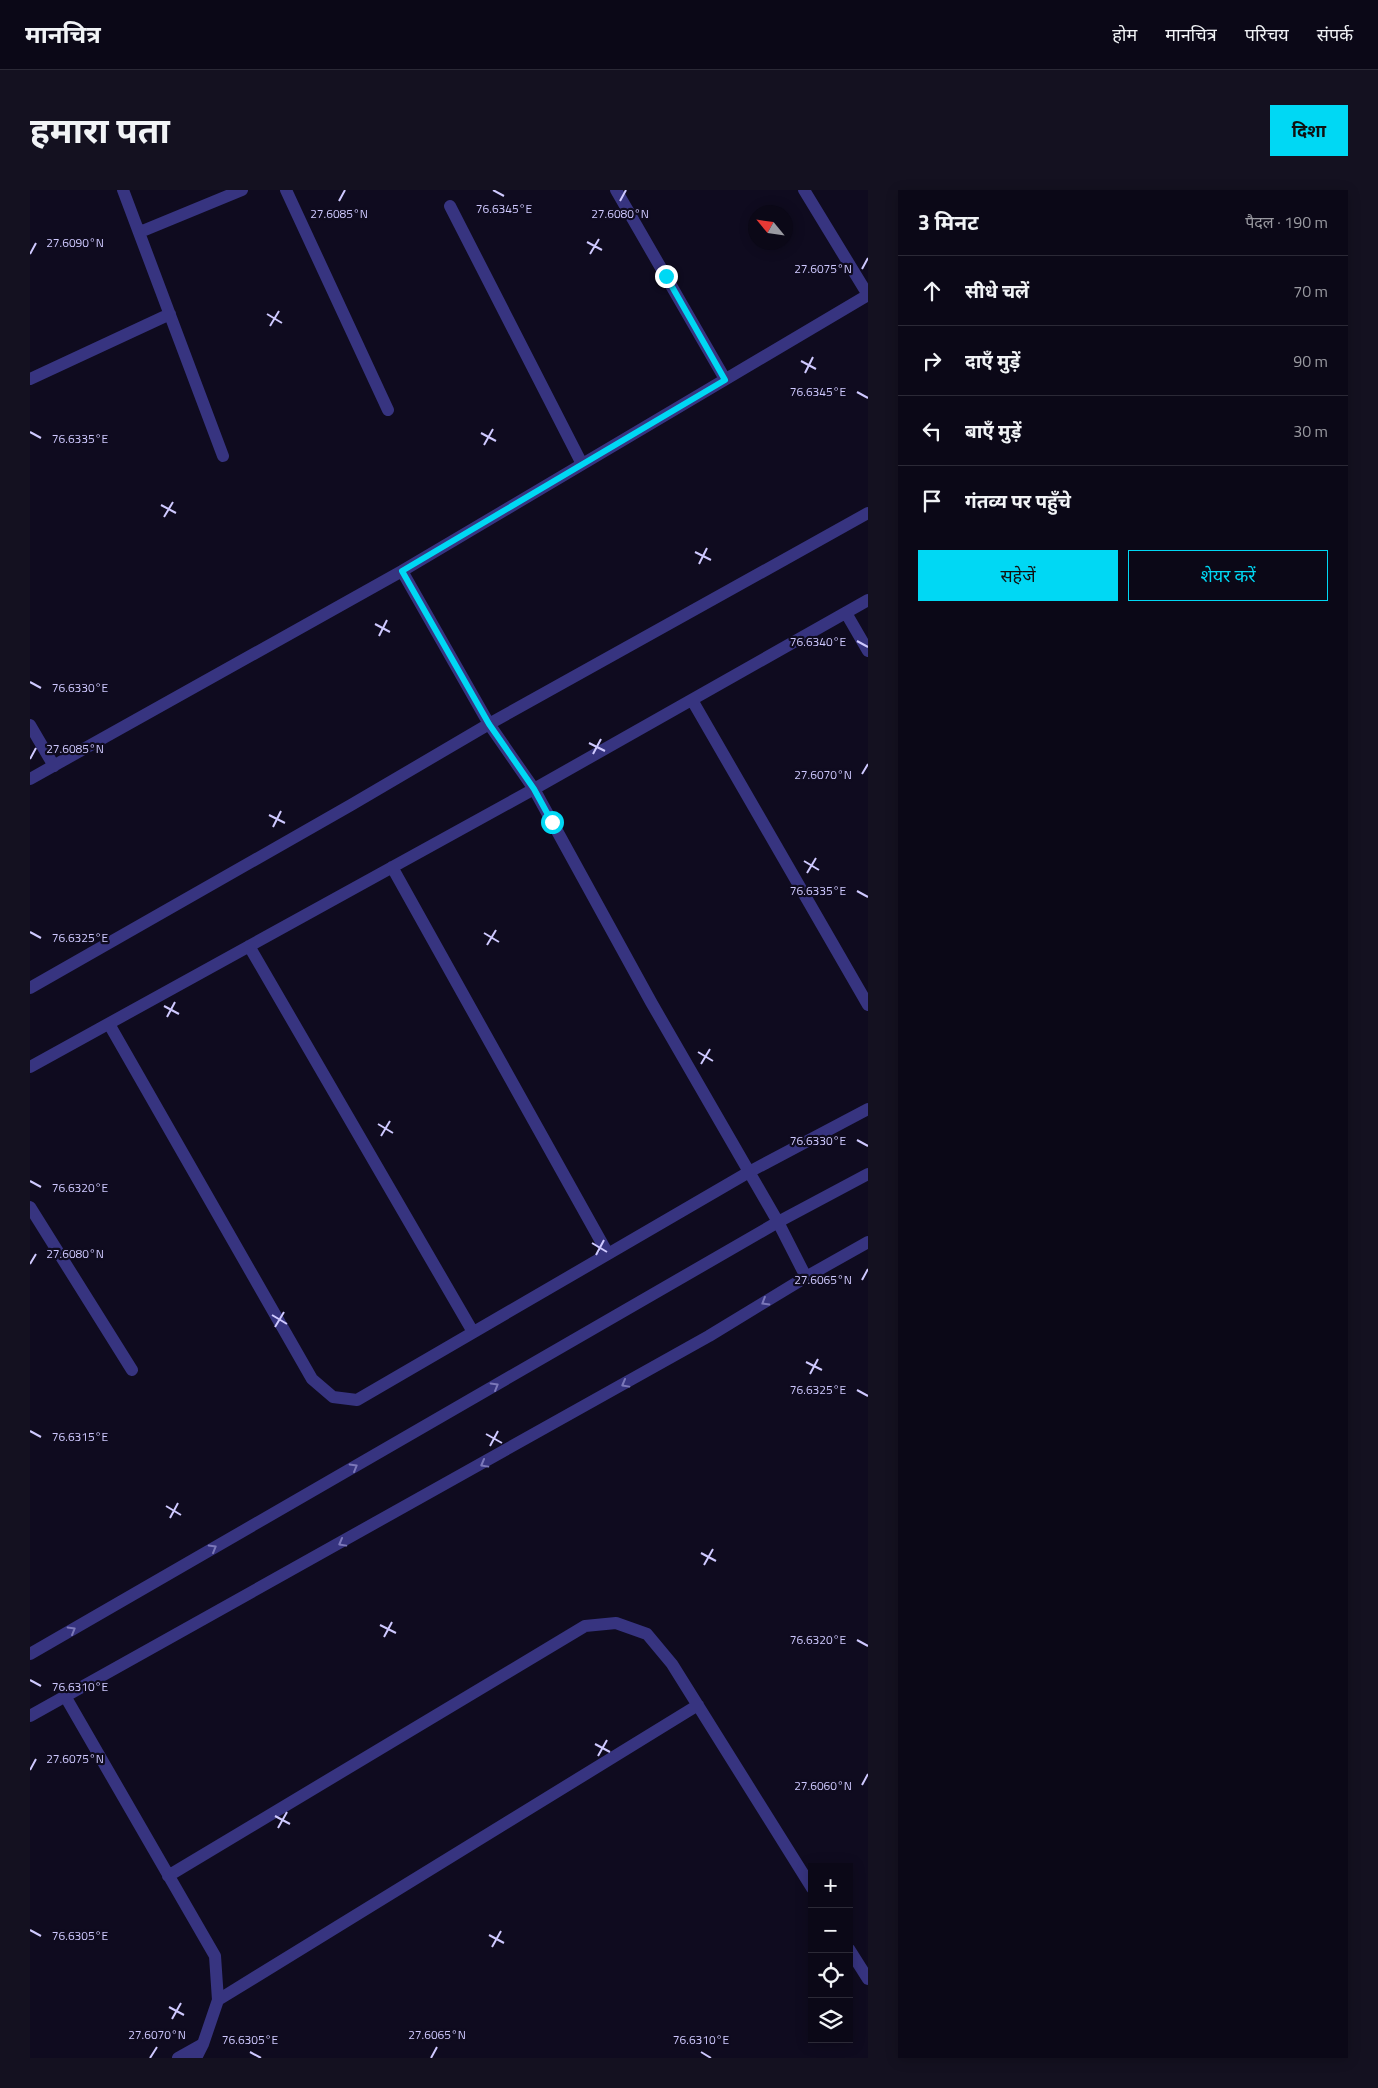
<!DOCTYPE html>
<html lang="hi">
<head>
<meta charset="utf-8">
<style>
  :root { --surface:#0b0817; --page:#141120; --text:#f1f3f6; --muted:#9a9aa1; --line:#2b2936; --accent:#00d8f4 }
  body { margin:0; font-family:"Titillium Web","Noto Sans Devanagari",sans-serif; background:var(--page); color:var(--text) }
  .controls { position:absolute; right:15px; bottom:15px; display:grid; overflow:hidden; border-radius:0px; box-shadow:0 2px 12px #0003 }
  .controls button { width:45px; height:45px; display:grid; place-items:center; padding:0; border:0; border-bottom:1px solid var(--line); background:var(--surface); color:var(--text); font:25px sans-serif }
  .compass { position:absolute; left:718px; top:15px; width:45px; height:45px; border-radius:50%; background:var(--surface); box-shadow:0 2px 12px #0003; rotate:299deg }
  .stop { position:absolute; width:15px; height:15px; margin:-11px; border:4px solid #00d8f4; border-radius:50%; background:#fff }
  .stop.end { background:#00d8f4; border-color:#fff; box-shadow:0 1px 5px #0008 }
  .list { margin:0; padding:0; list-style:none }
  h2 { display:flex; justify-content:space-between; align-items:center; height:65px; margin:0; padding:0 20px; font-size:21px }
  h2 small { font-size:16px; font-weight:400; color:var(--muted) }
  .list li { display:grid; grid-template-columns:32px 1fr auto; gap:15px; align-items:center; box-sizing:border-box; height:70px; padding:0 20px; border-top:1px solid var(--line) }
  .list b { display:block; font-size:19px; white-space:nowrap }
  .list em { font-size:16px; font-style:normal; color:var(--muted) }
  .actions { display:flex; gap:10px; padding:15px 20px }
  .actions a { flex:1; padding:11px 0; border:1px solid var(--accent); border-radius:0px; text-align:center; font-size:18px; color:var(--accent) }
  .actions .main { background:var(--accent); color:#111 }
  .icon { flex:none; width:28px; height:28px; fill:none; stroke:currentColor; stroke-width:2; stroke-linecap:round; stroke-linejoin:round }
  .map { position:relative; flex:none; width:838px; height:1868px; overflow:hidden; border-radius:0px }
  header { display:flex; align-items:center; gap:30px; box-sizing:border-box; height:70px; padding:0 25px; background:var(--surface); border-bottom:1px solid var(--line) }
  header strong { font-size:24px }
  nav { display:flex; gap:28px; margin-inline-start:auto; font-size:18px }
  .intro { display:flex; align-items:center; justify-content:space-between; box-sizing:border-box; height:120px; padding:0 30px }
  h1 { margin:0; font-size:35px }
  .button { padding:12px 22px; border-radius:0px; background:var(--accent); color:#111; font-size:18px; font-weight:700 }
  main { display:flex; gap:30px; padding:0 30px }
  aside { flex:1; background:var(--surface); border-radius:0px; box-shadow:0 2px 12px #0003 }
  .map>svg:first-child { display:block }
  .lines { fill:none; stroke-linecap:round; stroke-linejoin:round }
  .street { stroke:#373480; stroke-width:12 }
  .oneway { stroke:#7b77b9 }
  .route { stroke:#00d8f4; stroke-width:6 }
  .ticks { fill:none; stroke:#cfc9ff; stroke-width:2 }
  .ticks-label { font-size:12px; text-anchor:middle; fill:#cfc9ff; stroke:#0f0b1f; stroke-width:4.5; stroke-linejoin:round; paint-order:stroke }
</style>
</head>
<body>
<header>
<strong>मानचित्र</strong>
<nav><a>होम</a><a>मानचित्र</a><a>परिचय</a><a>संपर्क</a></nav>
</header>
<div class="intro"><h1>हमारा पता</h1><a class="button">दिशा</a></div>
<main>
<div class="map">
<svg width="838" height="1868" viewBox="0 0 838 1868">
  <rect width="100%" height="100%" fill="#0f0b1f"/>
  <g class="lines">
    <path class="street" d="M93,0L193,266
      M256,0L358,220
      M586,0L695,189
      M774,0L838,105
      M420,16L552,274
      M110,42L212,0
      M0,189L140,124
      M372,381L459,534L504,599L621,812L748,1032L776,1087
      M816,423L838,461
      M662,510L838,815
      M0,535L24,576
      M0,589L372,381L838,105
      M362,677L578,1064
      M219,756L443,1142
      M0,798L321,615L459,534L838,323
      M79,834L282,1189L303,1207L327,1210L719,982L838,919
      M0,877L504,599L838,410
      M0,1017L102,1180
      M0,1464L748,1032L838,984
      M35,1506L185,1766L188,1810L173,1854L166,1868
      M0,1526L679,1146L776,1087L838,1052
      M138,1686L555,1436L586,1433L617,1444L642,1474L782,1698
      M819,1759L838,1789
      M188,1810L668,1515
      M148,1868L173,1854"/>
  </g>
  <defs><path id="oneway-chevron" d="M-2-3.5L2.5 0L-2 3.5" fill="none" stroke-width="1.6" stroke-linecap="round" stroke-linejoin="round" transform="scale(1.25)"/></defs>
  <g class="oneway">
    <use href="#oneway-chevron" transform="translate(735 1112) rotate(149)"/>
    <use href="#oneway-chevron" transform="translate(595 1194) rotate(151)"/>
    <use href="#oneway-chevron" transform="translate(465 1196) rotate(-30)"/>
    <use href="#oneway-chevron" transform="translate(454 1274) rotate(151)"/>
    <use href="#oneway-chevron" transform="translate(324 1277) rotate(-30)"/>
    <use href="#oneway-chevron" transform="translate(312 1353) rotate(151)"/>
    <use href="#oneway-chevron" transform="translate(183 1358) rotate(-30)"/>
    <use href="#oneway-chevron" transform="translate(42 1440) rotate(-30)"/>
  </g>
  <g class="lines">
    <path class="route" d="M522,632L504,599L459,534L372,381L695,190L636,86"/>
  </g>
  <path class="ticks" d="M463,0L474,6M309,11L315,0M590,11L596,0M557,52L572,60M0,64L6,53M560,64L569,49M832,79L838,68M237,124L252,133M240,136L249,121M771,171L786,179M775,183L783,167M827,202L838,208M0,242L11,248M451,243L466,251M454,255L463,239M131,315L146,323M134,327L143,312M665,362L681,370M669,374L677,358M345,434L360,442M349,446L357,430M827,451L838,457M0,492L11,498M559,553L575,561M563,564L571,549M0,569L6,558M832,584L838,574M239,625L255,633M243,637L251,621M774,671L789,680M777,683L786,668M827,701L838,707M0,742L11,748M454,743L469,752M457,755L466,740M134,816L149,824M137,827L145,812M668,862L683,871M671,874L680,859M348,934L363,943M351,946L360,931M827,950L838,956M0,991L11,997M562,1053L577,1062M566,1065L574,1050M0,1074L6,1064M832,1090L838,1079M242,1125L257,1134M245,1137L254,1122M776,1172L792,1180M780,1184L788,1169M827,1200L838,1206M0,1241L11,1247M456,1244L472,1253M460,1256L468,1241M136,1316L151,1325M140,1328L148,1313M671,1363L686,1371M674,1375L683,1359M350,1435L366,1443M354,1447L362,1432M827,1450L838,1456M0,1490L11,1496M565,1554L580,1562M568,1566L577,1550M0,1580L6,1569M832,1595L838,1584M245,1626L260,1634M248,1638L257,1622M0,1740L11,1746M459,1745L474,1753M462,1757L471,1741M139,1817L154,1825M142,1829L151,1813M220,1862L231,1868M671,1862L681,1868M120,1868L127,1857M401,1868L407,1857"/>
  <g class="ticks-label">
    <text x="474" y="23">76.6345°E</text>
    <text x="309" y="28">27.6085°N</text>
    <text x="590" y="28">27.6080°N</text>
    <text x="45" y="57">27.6090°N</text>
    <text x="793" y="83">27.6075°N</text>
    <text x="788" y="206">76.6345°E</text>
    <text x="50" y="253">76.6335°E</text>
    <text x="788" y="456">76.6340°E</text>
    <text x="50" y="502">76.6330°E</text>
    <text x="45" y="563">27.6085°N</text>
    <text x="793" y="589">27.6070°N</text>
    <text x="788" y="705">76.6335°E</text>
    <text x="50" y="752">76.6325°E</text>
    <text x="788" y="955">76.6330°E</text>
    <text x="50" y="1002">76.6320°E</text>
    <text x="45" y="1068">27.6080°N</text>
    <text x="793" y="1094">27.6065°N</text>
    <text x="788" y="1204">76.6325°E</text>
    <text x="50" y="1251">76.6315°E</text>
    <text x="788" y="1454">76.6320°E</text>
    <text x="50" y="1501">76.6310°E</text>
    <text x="45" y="1573">27.6075°N</text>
    <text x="793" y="1600">27.6060°N</text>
    <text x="50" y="1750">76.6305°E</text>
    <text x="127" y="1849">27.6070°N</text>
    <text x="407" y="1849">27.6065°N</text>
    <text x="220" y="1854">76.6305°E</text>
    <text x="671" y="1854">76.6310°E</text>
  </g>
</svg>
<div class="controls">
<button>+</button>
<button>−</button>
<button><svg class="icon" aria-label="locate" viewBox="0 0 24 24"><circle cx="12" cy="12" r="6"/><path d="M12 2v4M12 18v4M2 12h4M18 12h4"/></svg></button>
<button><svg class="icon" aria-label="layers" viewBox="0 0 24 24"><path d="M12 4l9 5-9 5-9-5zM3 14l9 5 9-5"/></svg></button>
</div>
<svg class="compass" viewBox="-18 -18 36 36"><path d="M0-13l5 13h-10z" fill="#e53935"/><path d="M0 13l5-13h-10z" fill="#9a9aa1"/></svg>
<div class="stop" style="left:522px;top:632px"></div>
<div class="stop end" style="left:636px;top:86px"></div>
</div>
<aside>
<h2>3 मिनट<small>पैदल · 190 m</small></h2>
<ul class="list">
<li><svg class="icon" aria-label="ahead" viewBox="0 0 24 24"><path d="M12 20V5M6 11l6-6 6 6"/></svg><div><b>सीधे चलें</b></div><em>70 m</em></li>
<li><svg class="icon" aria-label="right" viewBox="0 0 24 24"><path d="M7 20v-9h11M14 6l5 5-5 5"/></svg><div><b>दाएँ मुड़ें</b></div><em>90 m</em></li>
<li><svg class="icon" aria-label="left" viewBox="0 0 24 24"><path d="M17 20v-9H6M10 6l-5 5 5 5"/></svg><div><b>बाएँ मुड़ें</b></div><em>30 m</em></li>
<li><svg class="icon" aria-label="arrive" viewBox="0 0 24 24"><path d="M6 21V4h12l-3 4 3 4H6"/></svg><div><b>गंतव्य पर पहुँचे</b></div></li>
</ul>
<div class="actions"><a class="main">सहेजें</a><a>शेयर करें</a></div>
</aside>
</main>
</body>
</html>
